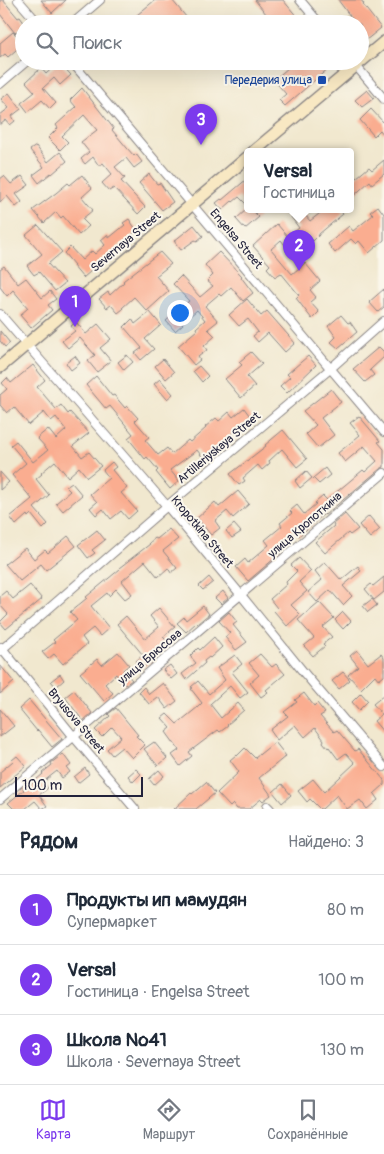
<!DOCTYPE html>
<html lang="ru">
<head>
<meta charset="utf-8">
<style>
  :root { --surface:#fff; --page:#f6f6f7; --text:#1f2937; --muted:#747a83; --line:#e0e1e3; --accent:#7c3aed }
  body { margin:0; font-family:Pangolin,sans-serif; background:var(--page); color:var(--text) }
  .scale { position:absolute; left:15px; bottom:12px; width:128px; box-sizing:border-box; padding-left:5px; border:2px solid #22223b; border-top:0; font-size:14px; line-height:18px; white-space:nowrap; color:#22223b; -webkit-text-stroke:4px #fbf7ec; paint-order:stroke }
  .you { position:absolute; left:179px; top:312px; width:18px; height:18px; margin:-12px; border:4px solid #fff; border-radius:50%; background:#1a73e8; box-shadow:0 0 0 8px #1a73e833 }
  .badge { display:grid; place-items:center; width:32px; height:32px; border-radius:50%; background:var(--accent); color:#fff; font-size:16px; font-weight:700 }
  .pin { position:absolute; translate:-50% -41px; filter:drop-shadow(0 1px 2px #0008) }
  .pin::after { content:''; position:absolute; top:26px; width:18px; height:15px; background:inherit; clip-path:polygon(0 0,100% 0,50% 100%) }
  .popup { position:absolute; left:244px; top:148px; width:110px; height:65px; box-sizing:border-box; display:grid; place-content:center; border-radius:5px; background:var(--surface); filter:drop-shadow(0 1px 4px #0005); font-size:16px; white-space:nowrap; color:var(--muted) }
  .popup b { font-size:19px; color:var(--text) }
  .popup::after { content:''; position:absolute; left:50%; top:100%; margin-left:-10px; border:10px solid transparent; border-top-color:var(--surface) }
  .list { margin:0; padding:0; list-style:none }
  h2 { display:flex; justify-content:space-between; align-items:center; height:65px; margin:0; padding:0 20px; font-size:21px }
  h2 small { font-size:16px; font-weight:400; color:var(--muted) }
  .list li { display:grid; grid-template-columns:32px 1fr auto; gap:15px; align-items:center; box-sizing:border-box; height:70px; padding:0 20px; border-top:1px solid var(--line) }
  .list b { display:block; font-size:19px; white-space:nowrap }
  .list p { margin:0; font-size:16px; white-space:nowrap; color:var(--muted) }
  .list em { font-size:16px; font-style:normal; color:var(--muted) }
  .icon { flex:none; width:28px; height:28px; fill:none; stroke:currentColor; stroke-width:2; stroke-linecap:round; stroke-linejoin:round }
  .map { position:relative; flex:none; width:384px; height:809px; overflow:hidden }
  .search { position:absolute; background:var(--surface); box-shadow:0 5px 20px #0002; left:15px; right:15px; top:15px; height:55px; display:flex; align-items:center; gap:12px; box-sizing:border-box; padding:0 18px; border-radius:28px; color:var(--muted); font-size:19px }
  .sheet { height:275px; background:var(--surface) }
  nav { display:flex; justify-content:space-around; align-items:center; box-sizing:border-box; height:70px; border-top:1px solid var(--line); background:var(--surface); font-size:14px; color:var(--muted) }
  nav a { display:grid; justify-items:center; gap:2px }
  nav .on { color:var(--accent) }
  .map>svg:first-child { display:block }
  .building { fill:#faad90 }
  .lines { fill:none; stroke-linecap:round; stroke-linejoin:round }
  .minor-casing { stroke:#8a8585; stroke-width:10 }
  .secondary-casing { stroke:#8a8585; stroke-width:14 }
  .minor { stroke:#fff; stroke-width:8 }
  .secondary { stroke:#f8e8c3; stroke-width:11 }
  .transit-dot { fill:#1a4fb4; stroke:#fbf7ec; stroke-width:2 }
  .labels { text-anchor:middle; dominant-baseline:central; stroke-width:4; stroke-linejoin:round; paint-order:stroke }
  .transit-label { font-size:12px; fill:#164399; stroke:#fbf7ec; text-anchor:end }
  .street-label { font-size:12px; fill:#22223b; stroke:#fbf7ec }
</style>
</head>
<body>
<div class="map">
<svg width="384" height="809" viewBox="0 0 384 809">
  <rect width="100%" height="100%" fill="#fbf7ec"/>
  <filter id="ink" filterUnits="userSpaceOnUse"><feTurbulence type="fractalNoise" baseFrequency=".02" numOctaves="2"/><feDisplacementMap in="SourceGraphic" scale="10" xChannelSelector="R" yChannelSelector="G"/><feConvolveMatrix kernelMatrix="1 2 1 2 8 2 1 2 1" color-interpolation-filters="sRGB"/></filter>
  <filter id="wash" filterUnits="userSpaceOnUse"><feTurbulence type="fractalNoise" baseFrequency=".0096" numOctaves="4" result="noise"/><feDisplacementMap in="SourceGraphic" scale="20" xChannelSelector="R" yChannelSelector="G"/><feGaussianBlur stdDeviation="1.12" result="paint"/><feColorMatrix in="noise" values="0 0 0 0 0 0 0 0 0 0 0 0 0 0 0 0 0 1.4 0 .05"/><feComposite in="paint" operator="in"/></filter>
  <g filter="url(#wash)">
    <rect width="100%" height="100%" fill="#f1e8cf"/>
    <g id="blocks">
      <path class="building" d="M0,0H3L18,18L20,17L25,24H24V26L15,33L0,14Z
        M41,0H66L52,13Z
        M155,0H172L192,24H145L137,15Z
        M255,0H283L303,24H274Z
        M338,0H361L364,4L363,5L381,28L360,45V24H356Z
        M13,32L24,43L8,57L5,54L0,58V43Z
        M296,61H337L285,106L279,100L286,94L274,80Z
        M59,62L71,75L60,85L54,78L43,88L56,103L50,109L42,100L28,112L21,103L35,92L26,82L41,68L46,74Z
        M82,88L114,129L112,130L127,148L134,156L136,154L142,162L134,168L126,158L115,167L125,178L121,181L145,207L138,214L114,188L109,191L102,183L112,174L103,163L99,166L93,157L85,164L81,159L89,152L81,142L97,130L84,115L62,136L68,142L60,150L48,138L58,128L56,125L76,107L70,100Z
        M367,90L374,98L362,107L355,100Z
        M9,93L21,109L12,116L15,121L10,125L6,120L0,125V115L9,108L1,99Z
        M371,109L384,123V135L380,130L374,136L360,120Z
        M36,146L48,162L60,152L67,161L52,174L51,173L39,183L33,175L44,167L30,150Z
        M384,160V174L372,184L370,181L350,199V171L356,178L369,167L372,170Z
        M149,174L157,184L160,183L173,202L162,210L139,183Z
        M82,175L92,188L82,197L93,210L82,219L89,226L79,235L63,216L61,218L56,212L44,223L33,210L56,193L68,183L70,185Z
        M4,176L11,184L22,176L29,185L16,194L22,202L16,207L7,196L0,202V179Z
        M248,178V206L239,197L233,202L232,201L222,210L216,203L221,199L222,200Z
        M378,206L384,214V240L369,253L359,241L356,244L351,239L335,253L328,244L349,226L353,231L373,215L370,212Z
        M246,210H252L259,217L245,229L236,219Z
        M301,210L310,221L324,210H340L343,214L319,234V235L313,241L307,234L288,249L281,240L271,249L292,274L305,263L320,281L310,290L316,297L310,302L319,312L312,319L296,298L299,295L281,273L275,277L267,268L270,265L253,246L277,224L288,237L299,228L291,217Z
        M129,219L137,231L109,254L110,255L105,259L104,258L90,270L91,271L83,278L73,266L74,265L64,253L70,247L82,260L92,251L95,254L105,245L101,240L107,235L109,238L125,225L123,223Z
        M38,225L62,252L48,264L65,283L55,291L39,272L34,275L27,266L42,254L26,235Z
        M194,225L203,236L197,241L195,240L181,250L174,241Z
        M160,252L171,264L156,276L169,291L147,311L134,297L122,308L123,309L118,313L111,305L107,308L99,299L108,292L110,295L124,282L123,281L133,273Z
        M219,252L242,276L241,277L253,293L243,301L231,287L221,296L219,294L205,306L218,321L208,329L215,336L204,346L207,350L198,357L200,360L194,365L178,346L197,330L196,328L205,320L197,310L182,323L183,324L175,331L166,321L189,301L173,284L181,276L200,297L213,286L207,281L213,275L205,265Z
        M4,266L18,284L26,278L42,298L50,291L56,299L48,305L52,310L31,328L20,315L28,308L13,290L7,296L0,287V269Z
        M384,289V307L378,312L369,302Z
        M247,299L261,316L267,311L295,343L285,352L268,333L258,342L253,336L258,332L248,319L239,326L229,315Z
        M150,312L161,325L145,339L154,349L141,360L135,353L142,348L124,327L132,319L135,324Z
        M341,315L348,323L350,322L357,332L338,348L331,342L336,337L328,326Z
        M76,322L86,334L98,324L111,339L100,348L111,361L97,372L88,361L95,355L80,338L68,348L62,341L75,331L71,326Z
        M0,331L10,343L5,347L0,341Z
        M379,347L384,352V357L370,370L374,375L365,382L353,369Z
        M251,352L262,364L247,377L255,386L241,398L225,379L242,365L239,362Z
        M127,355L133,362L124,370L118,362Z
        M75,356L80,363L71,370L66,363Z
        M308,356L316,365L287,393L280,386L290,377L287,374Z
        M163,359L174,372L166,379L155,366Z
        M33,365L45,380L37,387L56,409L61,405L68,414L70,412L89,433L73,446L82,457L89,452L101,466L87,477L79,467L68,477L55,461L41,473L42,474L36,479L49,495L34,508L48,524L43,529L31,514L28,517L27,515L16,525L10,517L32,499L12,475L26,463L11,445L16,441L33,462L48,450L37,438L48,429L56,439L66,430L56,417L51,421L44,412L29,425L14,407L7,413L0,405V395L7,389L2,383L7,378L11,383Z
        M199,366L208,376L202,382L193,371Z
        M96,376L112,396L114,395L125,408L127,406L138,418L135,421L149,437L145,440L158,455L167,448L172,454L188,440L190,442L206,428L205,427L216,418L219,421L229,412L233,417L244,408L252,419L246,424L245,423L230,435L204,459L197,450L170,470L179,481L170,489L156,472L158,470L147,457L145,459L128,438L133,434L110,406L106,409L86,385Z
        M160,379L173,394L167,399L154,384Z
        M331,389L341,402L321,418L334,435L318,448L306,434L316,425L303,411Z
        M359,416L380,441L378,442L384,449V467L380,469L325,515L324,514L299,536L296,532L279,548L282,552L248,581L236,567L245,559L248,563L269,545L265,540L282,526L280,523L292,513L290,511L297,505L304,514L316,504L315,503L323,496L327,500L363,470L365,472L377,461L364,446L345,462L338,453L360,435L350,423Z
        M283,430L307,459L297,467L282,449L269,461L270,463L262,470L258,465L243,478L245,481L239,485L230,474L266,446L265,445Z
        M112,462L116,467L112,470L127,488L121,493L137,511L128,519L121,511L111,519L103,509L96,515L90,508L97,502L90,494L109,478L103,470Z
        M325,468L330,475L319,484L313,478Z
        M306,471L312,478L300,488L295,481Z
        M0,472L9,482L0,490Z
        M72,483L82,495L63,511L56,503L70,491L66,487Z
        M238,491L249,504L233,518L227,511L215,521L220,528L211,535L197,518L215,502L219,507Z
        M345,514L358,529L350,535L348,533L325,553L315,542L334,526L333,524Z
        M369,516L380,529L370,538L359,525Z
        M234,524L241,532L232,538L226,531Z
        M169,529L178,539L163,551L177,568L171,573L168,568L158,577L145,561L122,581L132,594L125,599L116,589L109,596L107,593L91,606L109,628L100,636L93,628L82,637L87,644L63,664L54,654L48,659L42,652L55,642L53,640L77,620L70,612L87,598L86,597L120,569L119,568L150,544L149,543L155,538L157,539Z
        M97,530L105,540L92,550L95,553L88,558L78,545Z
        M68,536L76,546L46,570L41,564L20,581L5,564L25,548L34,559L45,550L48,553Z
        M299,558L311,571L299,582L307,591L291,605L300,614L287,626L274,611L277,608L270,599L287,584L286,582L297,571L291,565Z
        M325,562L341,580L358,566L361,571L343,586L352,596L343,605L330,590L317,602L308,592L322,580L315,571Z
        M209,577L213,582L203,590L199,586Z
        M384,577V592L374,600L365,589L371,584L373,586Z
        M30,585L42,599L6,629L0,622L8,614L0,605V596L6,591L13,599Z
        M223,591L228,598L221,604L215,598Z
        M372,599L377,605L368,612L363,606Z
        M319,602L334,618L323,627L332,637L323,644L325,646L313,656L304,646L314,638L298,620Z
        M203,606L209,614L197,624L196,623L186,632L177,623L184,617L186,620Z
        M159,608L175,627L163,637L168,642L156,652L160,656L150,664L149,663L142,668L136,661L143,655L117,624L126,616L145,639L159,627L150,616Z
        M229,612L237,622L233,625L247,642L236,650L225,637L230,633L219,621Z
        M343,612L351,621L343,629L335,620Z
        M214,637L222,647L210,658L209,657L204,661L205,663L186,680L182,674L196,663L190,656L198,648L200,650Z
        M357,650L368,664L381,654L384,658V676L379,680L375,675L361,689L348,675L358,666L350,656Z
        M118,652L129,665L123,670L132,680L125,685L116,674L105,684L113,693L104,701L80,673L97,659L102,665Z
        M260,654L272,667L276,664L285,674L266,690L268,692L261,697L250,683L259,675L249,663Z
        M235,655L242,664L232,672L248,692L240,698L230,686L210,704L221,718L238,703L244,710L227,725L228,726L220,732L218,730L189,752L192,756L180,766L172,755L179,750L166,732L171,728L162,718L167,714L177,724L198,707L202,703L191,689L193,688L191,687L198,681L209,694L225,680L217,668Z
        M0,665L14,682L0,694Z
        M170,665L177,674L171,679L163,670Z
        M343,672L350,680L339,689L332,681Z
        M60,674L64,680L56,687L51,681Z
        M163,683L177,701L167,709L158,697L149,704L139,692L144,687L149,694Z
        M74,690L92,713L83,721L65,697Z
        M304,693L314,706L317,703L325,713L320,716L334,732L337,730L355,751L358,749L384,780V785L374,794L378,800L367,809L360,800L347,809L337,795L322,809H320L310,799L307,802L298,791L313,779L323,791L324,792L355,763L346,753L338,759L329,747L328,748L323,742L324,740L315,728L305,737L295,725L277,740L270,730L288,716L284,712L297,702L295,700Z
        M361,693L368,701L359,710L352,702Z
        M384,695V733L374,721L382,714L373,704Z
        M29,700L62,739L52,747L38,730L37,731L19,709Z
        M116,708L138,735L136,736L145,745L132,758L122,747L112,755L107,749L121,737L112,727L102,737L95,730L110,716L108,714Z
        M0,709L14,726L0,737Z
        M154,742L167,758L158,766L144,749Z
        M275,742L286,756L259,778L271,795L263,801L261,799L249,809H237L233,804L230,807L217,793L239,772L230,760L236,755L237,756L245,748L255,758Z
        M63,754L71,765L67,768L70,772L62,778L57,771L43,782L48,788L39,795L47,806L42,809L35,801L25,809H14L8,803L24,790L23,788L29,784L30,785L43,774L42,773L52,765L51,763Z
        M17,756L26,766L0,788V772L13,761L12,760Z
        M85,768L89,774L78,783L74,777Z
        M136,769L141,774L133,782L128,776Z
        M159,770L164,776L154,785L149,779Z
        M206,782L215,793L196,809H174L191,793L192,794Z
        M282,784L291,795L282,803L273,792Z"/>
    </g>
  </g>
  <g filter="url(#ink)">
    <use href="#blocks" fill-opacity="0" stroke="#8a8585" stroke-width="1"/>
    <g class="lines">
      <defs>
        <path id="minor" d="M18,0L39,24
          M300,0L320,24
          M72,24L100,0
          M71,61L384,432
          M352,61L384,99
          M0,84L27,61
          M0,314L167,506L241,595L305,674L384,767
          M1,647L74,737L135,809
          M0,651L167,506L330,369L384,321
          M0,799L384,473
          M267,806L270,809"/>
        <path id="secondary" d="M253,152L384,42
          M0,367L248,157"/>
      </defs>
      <use href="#minor" class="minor-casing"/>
      <use href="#secondary" class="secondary-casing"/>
      <use href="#minor" class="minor"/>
      <use href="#secondary" class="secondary"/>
    </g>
  </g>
  <rect class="transit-dot" x="317" y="75" width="10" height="10" rx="2.5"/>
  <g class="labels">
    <g class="transit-label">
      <text x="312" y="80">Передерия улица</text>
    </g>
    <g class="street-label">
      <text transform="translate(236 239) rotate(50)">Engelsa Street</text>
      <text transform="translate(126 242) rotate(-40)">Severnaya Street</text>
      <text transform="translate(219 448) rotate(-40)">Artilleriyskaya Street</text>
      <text transform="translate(305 525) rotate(-41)">улица Кропоткина</text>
      <text transform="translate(202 532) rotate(50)">Kropotkina Street</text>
      <text transform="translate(150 657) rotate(-40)">улица Брюсова</text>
      <text transform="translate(76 721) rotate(50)">Bryusova Street</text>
    </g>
  </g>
</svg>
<div class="scale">100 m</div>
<div class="you"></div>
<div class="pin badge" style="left:75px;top:327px">1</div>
<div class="pin badge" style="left:299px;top:271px">2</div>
<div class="popup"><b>Versal</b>Гостиница</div>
<div class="pin badge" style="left:201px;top:145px">3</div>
<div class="search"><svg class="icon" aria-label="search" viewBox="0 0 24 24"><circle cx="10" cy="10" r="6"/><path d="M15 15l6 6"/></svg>Поиск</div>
</div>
<section class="sheet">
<h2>Рядом<small>Найдено: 3</small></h2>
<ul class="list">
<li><span class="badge">1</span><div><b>Продукты ип мамудян</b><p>Супермаркет</p></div><em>80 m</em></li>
<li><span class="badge">2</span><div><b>Versal</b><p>Гостиница · Engelsa Street</p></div><em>100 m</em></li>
<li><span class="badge">3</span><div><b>Школа №41</b><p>Школа · Severnaya Street</p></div><em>130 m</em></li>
</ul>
</section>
<nav>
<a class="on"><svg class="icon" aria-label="map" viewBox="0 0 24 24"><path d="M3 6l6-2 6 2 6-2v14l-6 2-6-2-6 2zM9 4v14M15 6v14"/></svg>Карта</a>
<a><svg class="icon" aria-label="directions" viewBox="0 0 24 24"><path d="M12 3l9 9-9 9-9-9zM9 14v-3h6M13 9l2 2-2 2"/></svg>Маршрут</a>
<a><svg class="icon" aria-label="saved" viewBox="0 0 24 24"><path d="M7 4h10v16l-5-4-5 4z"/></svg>Сохранённые</a>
</nav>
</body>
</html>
